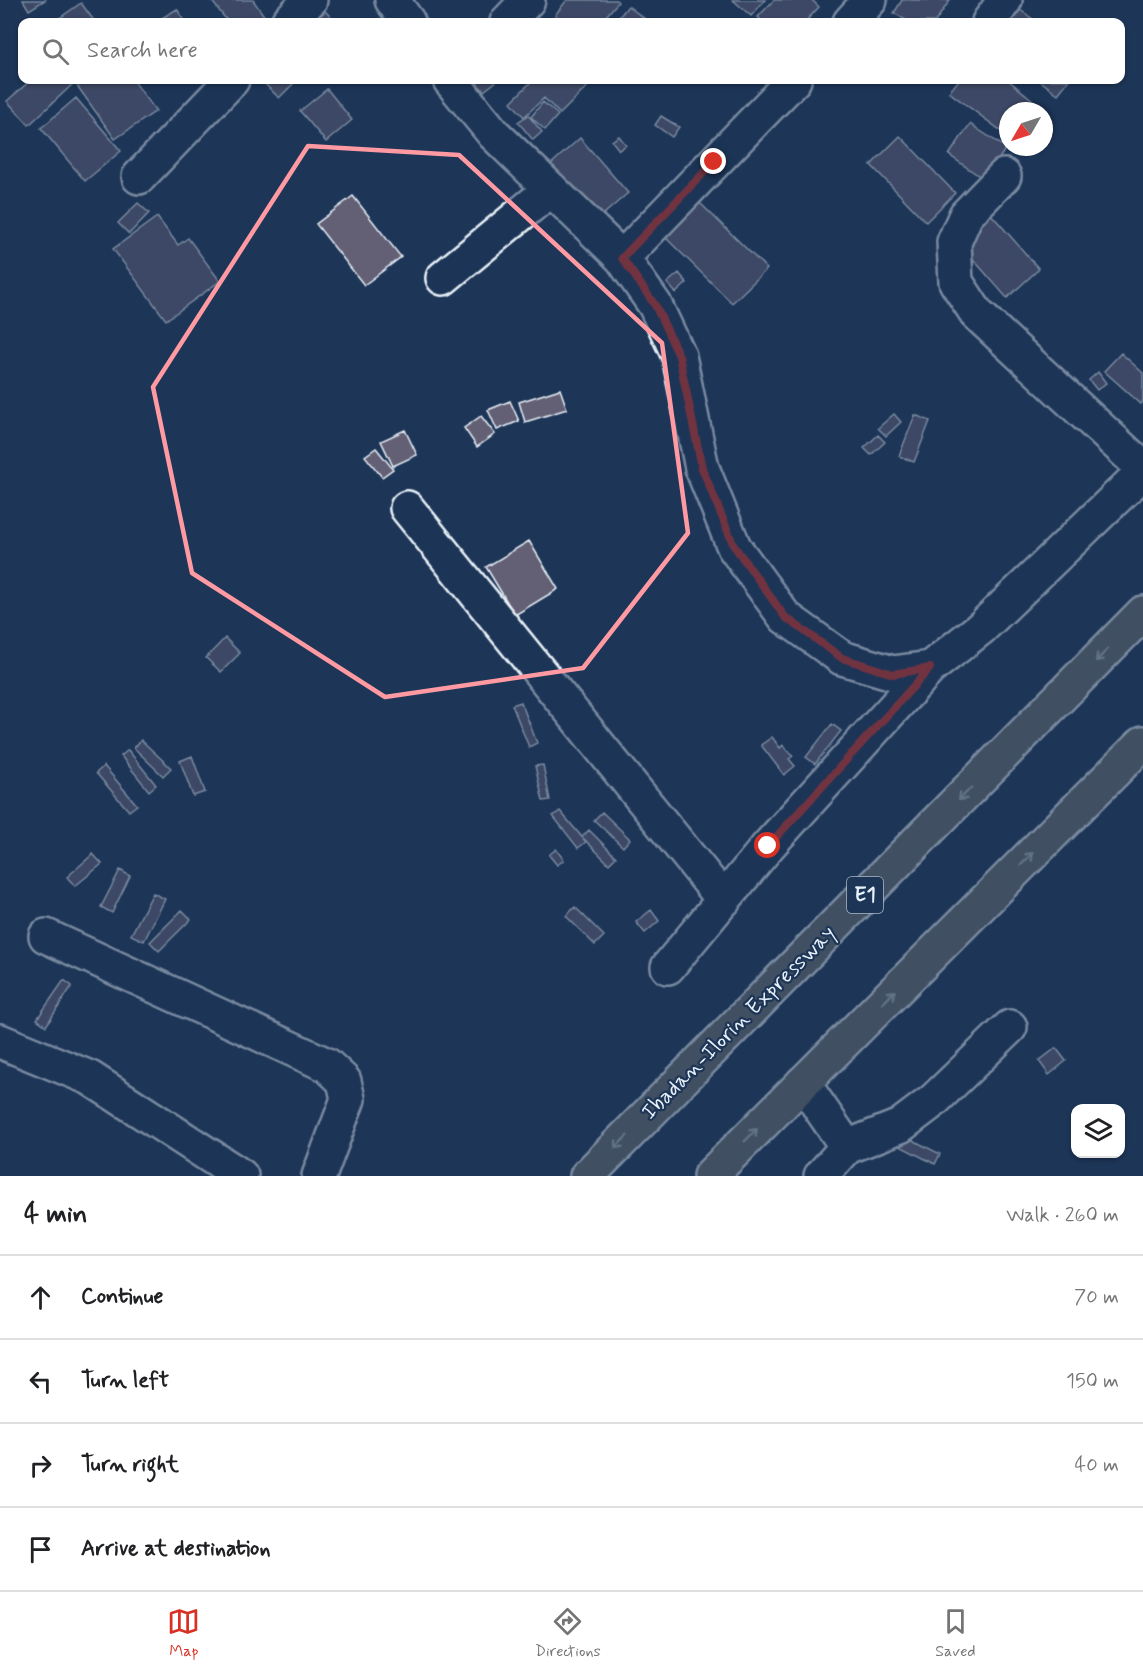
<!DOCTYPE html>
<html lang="en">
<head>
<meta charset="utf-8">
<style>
  :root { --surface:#fff; --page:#f2f2f2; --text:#202124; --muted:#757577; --line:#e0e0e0; --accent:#d93025 }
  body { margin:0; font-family:Mynerve,sans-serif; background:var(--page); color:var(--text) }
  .controls { position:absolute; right:18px; bottom:18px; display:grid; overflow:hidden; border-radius:12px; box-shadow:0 2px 4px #0004 }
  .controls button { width:54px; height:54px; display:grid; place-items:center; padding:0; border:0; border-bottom:2px solid var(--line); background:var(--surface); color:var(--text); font:30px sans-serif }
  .compass { position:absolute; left:999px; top:102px; width:54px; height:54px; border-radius:50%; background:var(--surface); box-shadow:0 2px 4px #0004; rotate:231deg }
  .stop { position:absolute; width:18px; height:18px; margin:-14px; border:4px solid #d93025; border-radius:50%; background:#fff }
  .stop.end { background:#d93025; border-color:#fff; box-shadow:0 2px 6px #0008 }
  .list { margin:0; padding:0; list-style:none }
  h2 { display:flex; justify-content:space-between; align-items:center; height:78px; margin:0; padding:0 24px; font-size:26px }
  h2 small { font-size:20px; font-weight:400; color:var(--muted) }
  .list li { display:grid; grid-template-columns:39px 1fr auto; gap:18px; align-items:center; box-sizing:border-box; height:84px; padding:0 24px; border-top:2px solid var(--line) }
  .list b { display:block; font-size:22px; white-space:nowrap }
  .list em { font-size:20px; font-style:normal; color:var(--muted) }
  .icon { flex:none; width:33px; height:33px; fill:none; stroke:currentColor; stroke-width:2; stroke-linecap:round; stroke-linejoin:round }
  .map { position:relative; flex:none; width:1143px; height:1176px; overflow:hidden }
  .search { position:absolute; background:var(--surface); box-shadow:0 2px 4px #0004; left:18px; right:18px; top:18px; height:66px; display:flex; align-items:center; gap:15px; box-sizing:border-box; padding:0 21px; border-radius:12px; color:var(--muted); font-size:22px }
  .sheet { height:414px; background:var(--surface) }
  nav { display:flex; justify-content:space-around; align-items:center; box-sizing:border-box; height:84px; border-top:2px solid var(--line); background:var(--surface); font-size:16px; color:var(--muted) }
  nav a { display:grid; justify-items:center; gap:3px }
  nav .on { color:var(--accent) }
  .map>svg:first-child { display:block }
  .building { fill:#645f74; stroke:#e8f1f8; stroke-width:1.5 }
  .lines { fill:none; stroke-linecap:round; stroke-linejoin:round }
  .minor-casing { stroke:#e8f1f8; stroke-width:38 }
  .highway-casing { stroke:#e8f1f8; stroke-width:38 }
  .minor { stroke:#1d3557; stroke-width:33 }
  .highway { stroke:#6b706d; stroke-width:33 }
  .oneway { stroke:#b6bdc0 }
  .route { stroke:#d93025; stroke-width:8 }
  .marked { fill:none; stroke:#ff9aa2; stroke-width:4.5; stroke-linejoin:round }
  .labels { text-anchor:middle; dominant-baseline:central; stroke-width:4.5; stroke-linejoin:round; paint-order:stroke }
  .shield { fill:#1d3557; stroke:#abb9c8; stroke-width:1.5 }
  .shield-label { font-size:21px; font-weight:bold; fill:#e8f1f8 }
  .street-label { font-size:22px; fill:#e8f1f8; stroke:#1d3557 }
</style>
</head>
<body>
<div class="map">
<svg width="1143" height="1176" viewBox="0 0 1143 1176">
  <rect width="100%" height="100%" fill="#1d3557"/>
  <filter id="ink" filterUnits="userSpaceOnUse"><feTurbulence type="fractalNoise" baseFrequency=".0167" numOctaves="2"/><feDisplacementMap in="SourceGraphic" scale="12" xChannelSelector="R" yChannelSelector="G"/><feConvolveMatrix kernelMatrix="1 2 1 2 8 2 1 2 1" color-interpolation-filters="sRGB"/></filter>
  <g filter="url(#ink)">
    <path class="building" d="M23,0H45L29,10Z
      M211,0H253L265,17L257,22H228Z
      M567,0H616L618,2L601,22H564L555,15Z
      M733,0H765L751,16Z
      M774,0H812L819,7L805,22H763L758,17Z
      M902,0H950L935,22H909L894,13Z
      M81,3L95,22H54Z
      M1013,5L1037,22H1000Z
      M628,6L649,22H615Z
      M177,9L185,22H155Z
      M325,11L336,22H313Z
      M31,80H71L74,83L29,125L7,101Z
      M73,80H133L156,111L115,139Z
      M261,80H297L279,98Z
      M474,80H498L484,91Z
      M533,80H594L560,114L544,98L524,117L511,102Z
      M959,80H1008L1044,109L1008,111V136L949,92Z
      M1039,80H1069L1058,94Z
      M327,89L352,120L326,142L300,111Z
      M76,98L121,151L85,181L41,128Z
      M543,102L558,115L545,130L531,117Z
      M528,115L542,132L533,140L518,122Z
      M661,116L679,127L672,137L655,125Z
      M970,124L1006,148L985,180L949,155Z
      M619,136L626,145L619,150L612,141Z
      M900,136L955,193L926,222L871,165Z
      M580,138L628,193L597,220L550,165Z
      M353,196L401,257L364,285L316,224Z
      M699,202L767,269L732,303L664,236Z
      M138,203L149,213L129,234L118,223Z
      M991,214L1039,269L1007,298L959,243Z
      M157,217L178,245L188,238L220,281L166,320L113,249Z
      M679,273L687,283L676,293L667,283Z
      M1121,353L1143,373V401L1141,404L1104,371Z
      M1098,372L1106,383L1097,390L1089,380Z
      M560,389L567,409L525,422L519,402Z
      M510,401L519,421L497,430L488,410Z
      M894,414L901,422L886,436L878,428Z
      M915,415L930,421L914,462L899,456Z
      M481,416L495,434L477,447L464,428Z
      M405,430L417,455L393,466L381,441Z
      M878,435L885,442L871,455L864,448Z
      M376,448L393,469L382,477L365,456Z
      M529,541L558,589L515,615L486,567Z
      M225,638L240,653L221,672L206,658Z
      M521,702L537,743L529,747L512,705Z
      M832,724L841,731L815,764L806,757Z
      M772,737L780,748L783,745L793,756L789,759L795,766L784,775L761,745Z
      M141,740L171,768L163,776L134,748Z
      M128,750L156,785L149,791L121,756Z
      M192,756L205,792L193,796L180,761Z
      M543,765L550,800L543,801L535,766Z
      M104,766L137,805L129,811L96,773Z
      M560,811L586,842L578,848L553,816Z
      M602,812L630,839L623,847L594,820Z
      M589,830L616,857L609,864L582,837Z
      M556,849L564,860L557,865L549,855Z
      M93,854L102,864L75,886L67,877Z
      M120,870L130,876L112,913L101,907Z
      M153,893L165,899L144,941L131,935Z
      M575,907L604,936L595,945L566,916Z
      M182,910L191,919L159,951L150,942Z
      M651,910L659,921L645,933L636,922Z
      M64,980L72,986L46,1026L37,1019Z
      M1056,1048L1066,1061L1049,1075L1039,1061Z
      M903,1135L940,1154L935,1164L898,1145Z"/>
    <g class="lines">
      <defs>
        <path id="minor" d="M392,0L408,22
          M288,22L310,0
          M507,22L528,0
          M850,22L870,0
          M989,22L1005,0
          M450,80L494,134L622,258L655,305L679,356L702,468L734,547L785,617L842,658L893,673L930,668
          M1004,176L966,215L954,242L956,282L977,314L1143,468
          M139,177L232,80
          M622,258L794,80
          M443,278L551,189
          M407,508L724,900
          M46,936L327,1065L344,1081L348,1099L319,1176
          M668,967L768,846L930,668L981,628L1143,472
          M0,1041L90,1078L241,1176
          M803,1083L847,1147L821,1176
          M847,1147L900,1126L933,1101L1010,1027"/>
        <path id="highway" d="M587,1176L1143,613
          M710,1176L1143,743"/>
      </defs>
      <use href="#minor" class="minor-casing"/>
      <use href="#highway" class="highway-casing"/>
      <use href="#minor" class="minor"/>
      <use href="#highway" class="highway"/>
    </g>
    <defs><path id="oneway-shaft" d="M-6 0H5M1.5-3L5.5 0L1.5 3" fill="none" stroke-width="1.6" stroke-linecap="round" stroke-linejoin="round" transform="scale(1.5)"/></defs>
    <g class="oneway">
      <use href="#oneway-shaft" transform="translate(1102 655) rotate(135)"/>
      <use href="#oneway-shaft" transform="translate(965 794) rotate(135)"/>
      <use href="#oneway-shaft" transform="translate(1027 859) rotate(-45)"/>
      <use href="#oneway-shaft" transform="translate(889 997) rotate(-45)"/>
      <use href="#oneway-shaft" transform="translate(751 1135) rotate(-45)"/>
      <use href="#oneway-shaft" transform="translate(621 1142) rotate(135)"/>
    </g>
  </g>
  <g class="lines" filter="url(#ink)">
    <path class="route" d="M714,162L622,258L655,305L679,356L702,468L734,546L785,617L842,658L893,674L930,668L768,846"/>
  </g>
  <path d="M0 0H1143V1176H0ZM308,146L459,155L662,343L688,533L583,668L385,697L192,573L153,387Z" fill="#1d3557" fill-opacity=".55" fill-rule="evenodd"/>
  <path class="marked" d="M308,146L459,155L662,343L688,533L583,668L385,697L192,573L153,387Z"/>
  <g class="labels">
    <rect class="shield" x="847" y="877" width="36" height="36" rx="4.5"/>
    <g class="shield-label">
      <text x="865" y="895">E1</text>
    </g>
    <g class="street-label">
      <text transform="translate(739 1023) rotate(-45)">Ibadan-Ilorin Expressway</text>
    </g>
  </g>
</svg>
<div class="controls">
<button><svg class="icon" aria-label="layers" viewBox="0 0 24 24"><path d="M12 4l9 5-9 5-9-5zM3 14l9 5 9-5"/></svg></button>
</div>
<svg class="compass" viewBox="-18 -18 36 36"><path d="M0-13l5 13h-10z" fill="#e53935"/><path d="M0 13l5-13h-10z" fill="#757577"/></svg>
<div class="stop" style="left:768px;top:846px"></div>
<div class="stop end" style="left:714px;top:162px"></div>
<div class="search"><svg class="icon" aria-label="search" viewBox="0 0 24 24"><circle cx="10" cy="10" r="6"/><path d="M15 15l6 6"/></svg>Search here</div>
</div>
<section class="sheet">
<h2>4 min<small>Walk · 260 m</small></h2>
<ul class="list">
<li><svg class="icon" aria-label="ahead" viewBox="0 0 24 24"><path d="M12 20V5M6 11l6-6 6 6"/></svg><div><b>Continue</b></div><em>70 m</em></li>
<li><svg class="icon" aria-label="left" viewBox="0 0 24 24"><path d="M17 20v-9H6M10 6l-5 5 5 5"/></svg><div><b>Turn left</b></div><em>150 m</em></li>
<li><svg class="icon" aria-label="right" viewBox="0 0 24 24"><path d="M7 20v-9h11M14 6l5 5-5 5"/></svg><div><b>Turn right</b></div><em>40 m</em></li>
<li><svg class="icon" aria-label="arrive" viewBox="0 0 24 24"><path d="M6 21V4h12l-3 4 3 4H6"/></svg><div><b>Arrive at destination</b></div></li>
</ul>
</section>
<nav>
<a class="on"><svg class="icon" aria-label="map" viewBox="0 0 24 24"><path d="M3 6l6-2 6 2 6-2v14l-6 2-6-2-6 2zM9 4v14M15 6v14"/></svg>Map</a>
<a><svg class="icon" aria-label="directions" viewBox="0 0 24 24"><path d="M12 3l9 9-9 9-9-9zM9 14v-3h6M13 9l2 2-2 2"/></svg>Directions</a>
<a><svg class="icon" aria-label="saved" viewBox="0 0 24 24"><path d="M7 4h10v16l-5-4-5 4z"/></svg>Saved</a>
</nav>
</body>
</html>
